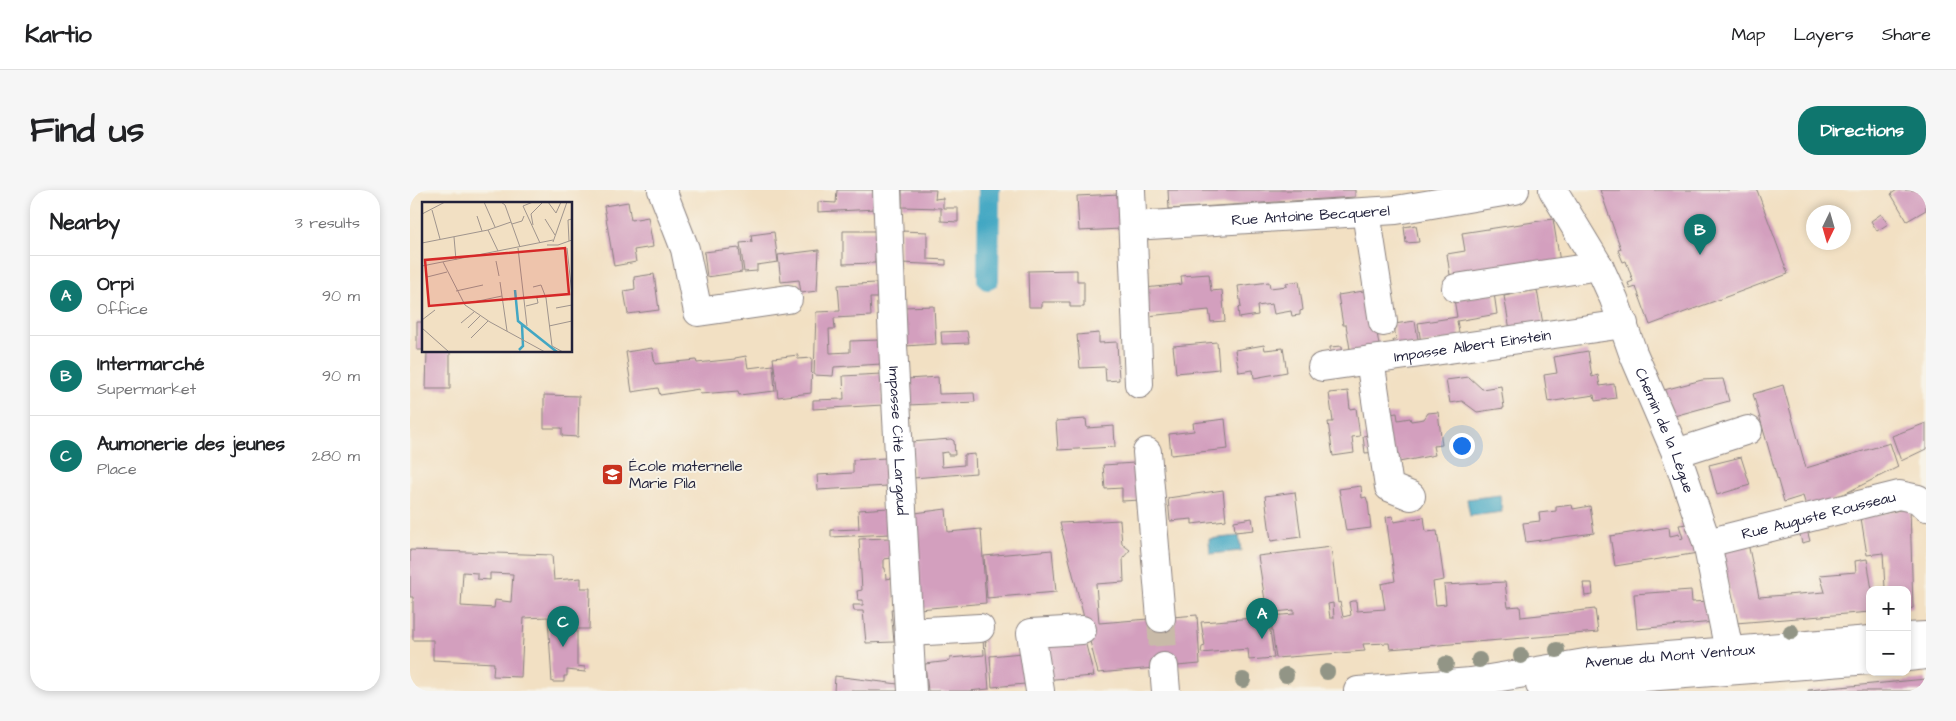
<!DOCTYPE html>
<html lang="en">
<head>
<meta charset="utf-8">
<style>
  :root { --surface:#fff; --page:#f6f6f6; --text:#202124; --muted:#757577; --line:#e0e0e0; --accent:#0f766e }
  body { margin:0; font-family:"Architects Daughter",sans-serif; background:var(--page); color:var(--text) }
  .controls { position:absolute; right:15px; bottom:15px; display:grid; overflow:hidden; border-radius:10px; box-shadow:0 2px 8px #0003 }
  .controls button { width:45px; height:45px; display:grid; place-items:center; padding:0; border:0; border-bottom:1px solid var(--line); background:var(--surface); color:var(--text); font:25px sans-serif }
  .compass { position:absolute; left:1396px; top:15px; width:45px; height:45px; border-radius:50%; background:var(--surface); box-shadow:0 2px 8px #0003; rotate:185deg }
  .you { position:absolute; left:1051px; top:255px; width:18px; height:18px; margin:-12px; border:4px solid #fff; border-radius:50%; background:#1a73e8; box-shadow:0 0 0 8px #1a73e833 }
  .badge { display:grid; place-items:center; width:32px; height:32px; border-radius:50%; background:var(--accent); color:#fff; font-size:16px; font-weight:700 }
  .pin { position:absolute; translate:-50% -41px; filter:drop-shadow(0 1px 2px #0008) }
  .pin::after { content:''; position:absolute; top:26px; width:18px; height:15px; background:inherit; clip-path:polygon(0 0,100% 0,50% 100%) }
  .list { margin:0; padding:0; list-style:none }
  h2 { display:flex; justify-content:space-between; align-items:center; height:65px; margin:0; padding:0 20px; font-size:21px }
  h2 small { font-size:16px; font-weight:400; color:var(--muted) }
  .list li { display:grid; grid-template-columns:32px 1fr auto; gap:15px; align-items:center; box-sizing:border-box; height:80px; padding:0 20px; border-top:1px solid var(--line) }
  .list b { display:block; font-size:19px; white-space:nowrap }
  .list p { margin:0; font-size:16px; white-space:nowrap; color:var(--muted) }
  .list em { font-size:16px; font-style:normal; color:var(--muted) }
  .map { position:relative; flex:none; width:1516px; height:501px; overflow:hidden; border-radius:20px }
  header { display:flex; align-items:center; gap:30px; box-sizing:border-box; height:70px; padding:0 25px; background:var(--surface); border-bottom:1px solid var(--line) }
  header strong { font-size:24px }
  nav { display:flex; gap:28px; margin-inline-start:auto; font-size:18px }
  .intro { display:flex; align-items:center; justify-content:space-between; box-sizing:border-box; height:120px; padding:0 30px }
  h1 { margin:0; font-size:35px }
  .button { padding:12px 22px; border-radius:20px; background:var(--accent); color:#fff; font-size:18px; font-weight:700 }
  main { display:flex; gap:30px; padding:0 30px }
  aside { flex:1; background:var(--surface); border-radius:20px; box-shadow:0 2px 8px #0003 }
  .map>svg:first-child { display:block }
  .water { fill:#43a7c3; stroke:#32647f }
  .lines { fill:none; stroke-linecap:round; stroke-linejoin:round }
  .canal { stroke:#43a7c3; stroke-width:22 }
  .building { fill:#d39fbe; fill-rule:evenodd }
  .minor-tunnel { stroke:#c8baa8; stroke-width:28; stroke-dasharray:28 14; stroke-linecap:butt }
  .minor-casing { stroke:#8a817f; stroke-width:30 }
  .major-casing { stroke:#8a817f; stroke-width:30 }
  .minor { stroke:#fff; stroke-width:28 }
  .major { stroke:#fff; stroke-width:28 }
  .tree { fill:#929586 }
  .labels { text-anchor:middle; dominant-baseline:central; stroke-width:4; stroke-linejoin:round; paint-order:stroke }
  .street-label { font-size:15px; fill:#22223b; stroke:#f7f3e8 }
  .poi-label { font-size:15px; fill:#22223b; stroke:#f7f3e8; text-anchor:start }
  .inset-river { fill:none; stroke:#43a7c3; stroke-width:2.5 }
  .inset-road { fill:none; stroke:#9f948d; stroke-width:1 }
  .view { fill:#d62828; fill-opacity:0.15; stroke:#d62828; stroke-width:2.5 }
  .inset-edge { fill:none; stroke:#22223b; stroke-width:2.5 }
</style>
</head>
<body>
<header>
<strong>Kartio</strong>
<nav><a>Map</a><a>Layers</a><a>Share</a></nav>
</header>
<div class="intro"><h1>Find us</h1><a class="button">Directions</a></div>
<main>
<aside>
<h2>Nearby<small>3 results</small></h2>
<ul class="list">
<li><span class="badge">A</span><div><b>Orpi</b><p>Office</p></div><em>90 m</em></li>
<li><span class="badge">B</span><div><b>Intermarché</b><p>Supermarket</p></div><em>90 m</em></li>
<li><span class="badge">C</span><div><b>Aumonerie des jeunes</b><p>Place</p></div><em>280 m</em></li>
</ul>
</aside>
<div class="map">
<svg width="1516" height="501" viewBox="0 0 1516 501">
  <rect width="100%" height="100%" fill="#f7f3e8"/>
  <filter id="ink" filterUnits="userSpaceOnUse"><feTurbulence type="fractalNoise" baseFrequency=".02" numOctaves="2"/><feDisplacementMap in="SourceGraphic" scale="10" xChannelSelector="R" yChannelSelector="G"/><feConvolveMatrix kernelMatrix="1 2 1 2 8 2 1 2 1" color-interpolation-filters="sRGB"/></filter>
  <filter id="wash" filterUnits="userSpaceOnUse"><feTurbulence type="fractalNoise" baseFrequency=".0096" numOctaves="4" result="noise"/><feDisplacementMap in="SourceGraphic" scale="20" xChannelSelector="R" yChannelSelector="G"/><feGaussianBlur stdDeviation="1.12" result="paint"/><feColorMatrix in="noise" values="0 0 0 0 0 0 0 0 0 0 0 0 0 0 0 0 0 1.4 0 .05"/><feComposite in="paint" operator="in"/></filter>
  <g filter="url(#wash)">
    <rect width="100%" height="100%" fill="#f2e0c3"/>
    <path class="water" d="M1090,305L1092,322L1060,326L1057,309Z
      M829,346L831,361L800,364L799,349Z"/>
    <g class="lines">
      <path class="canal" d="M578,89L579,0"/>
    </g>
    <g id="blocks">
      <path class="building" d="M427,0H466V19L408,22V12L426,13Z
        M492,0H526L525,9L533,8V18H548V32L531,31V18L492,17Z
        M758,0H945V7L759,19Z
        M1190,0H1347L1378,84L1240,135L1226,97L1220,99L1218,93L1223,91L1216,71L1213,72L1208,60L1211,59Z
        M1487,0H1515L1516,20L1497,31L1481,4Z
        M709,4L711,39L669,41L667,6Z
        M218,12L221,30L238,27L243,57L224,60L226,72L204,76L194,16Z
        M1471,24L1478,34L1467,41L1461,31Z
        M1143,29L1150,72L1058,86V82L1040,85L1037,64L1055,61L1052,43Z
        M1006,35L1009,52L996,53L994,37Z
        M433,41H466L465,73L433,74Z
        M491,41L517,42V69L536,70V75L491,73Z
        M364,42L368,72L347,75V81L334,82L330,53L342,52L341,45Z
        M329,58L332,82L297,87L294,62Z
        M409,60L407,101L391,103L389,90L371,92L368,65Z
        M667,80V91H674V117H660V112H632V117H619L618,81Z
        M244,84L249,120L218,124L214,101L225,99L224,87Z
        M799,84L801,101L812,100L815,131L801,132L799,120L737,126L735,98L772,94L771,86Z
        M889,91L893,120L890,121V125L882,126L881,121L864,124L862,114L847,116L848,125L829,128L828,118L831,117L828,96L859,92L860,98L877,96L876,93Z
        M466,93L467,108H460L461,126L424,128L425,139H419L420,163L440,162V151L470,150L471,174L424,177L423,186L404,185L406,122L430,121L428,95Z
        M960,100L970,161L941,165L936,135H933L928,105Z
        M1127,100L1133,134L1100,140L1094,106Z
        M1084,103L1087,124L1047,131L1050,148L1011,154L1008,133L1047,127L1044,109Z
        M524,116L526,154L495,156L493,117Z
        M1005,131L1009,155L985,158L983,150H986L984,134Z
        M7,132H14V160H7Z
        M557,141L559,153L532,154L531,142Z
        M689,143V153L707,152L709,190L696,191L695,177L670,178L667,145Z
        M807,152L809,179L766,183L763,156Z
        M854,155L855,160L873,158L877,182L844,188L843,180L829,182L825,160Z
        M932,156L933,168L921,169L920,157Z
        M242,158L245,174L286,170L287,173L325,169V168L336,166L338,178L363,175L365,201L329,205L328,201L290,204L289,199L250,205L248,198L222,202L216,162Z
        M17,161H40V199H16Z
        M1178,161L1182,187L1188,185L1190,196L1204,194L1206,208L1185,211L1184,205L1138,212L1134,185L1147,183L1144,167Z
        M388,165V169L402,168L401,203L368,207L363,168Z
        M471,184L473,215L403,219V210L434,209L433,186Z
        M528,187L529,204L564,203L565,212L498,215L497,189Z
        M1059,187L1072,199L1091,196L1094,218L1067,222L1052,211L1040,213L1036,190Z
        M1313,189L1319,211L1264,226L1254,200L1292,190Z
        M1373,195L1396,278L1480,253L1488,277L1410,316L1397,319L1393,306L1374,312L1343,204Z
        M938,201L940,219L946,218L950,246L942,247L944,263L923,266L918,232H923L919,203Z
        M134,205L169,206L168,247L152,246V238H134Z
        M1028,222L1032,255L1023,256L1025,265L979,274L972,225L987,223L988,230L1000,228L1001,231L1014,229L1018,223Z
        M676,229L677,238L704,236L705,257L648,260L646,231Z
        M815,229L818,259L761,265L759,244L784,241L783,233Z
        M1516,233V259L1491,271L1482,246Z
        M965,244L967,262L955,263L953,246Z
        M541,249L544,251L545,265H538V262L531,263L532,277L554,275V265L565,264L566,283L503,288L501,252Z
        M1331,267L1340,295L1307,305L1299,275Z
        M476,268L478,296L408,300L407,285L443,283V270Z
        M725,273L731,310L712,311V298L695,299L693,275Z
        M951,296L952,308L956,307L958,313L961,338L936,341L929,299Z
        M813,300L816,330L782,334V329L760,331L758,308Z
        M885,302L891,347L861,351L855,306Z
        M1162,315L1163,319L1180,316L1184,343L1116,352L1113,333L1130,331L1129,323L1146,321V317Z
        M479,318L480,344L421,347V340L449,339L448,320Z
        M1500,318L1503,418L1497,419V400H1465L1475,398L1473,363L1457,365L1451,328Z
        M536,319L538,342L571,339L576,413L509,419L505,323Z
        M983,326L984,332L1014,327L1016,342L1027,341L1034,390L1023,392L1026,415L1036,414L1034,395L1095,392L1098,417L1110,416L1111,427L1185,419L1188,442L980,459L979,453L953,454L955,461L866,468L860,426L884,424V420L857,423L848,366L921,357L928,413L930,412L933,427L941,425L939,412L942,411H946L947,421L975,419L971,394L985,391L976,327ZM923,413L924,428H920L918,414Z
        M842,328L844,340L825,342L824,331Z
        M710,330L712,354L720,360L713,368L714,392L686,394L689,433L787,425L790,474L688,483L650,333Z
        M1278,334L1288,363L1205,376L1200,346L1259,337L1260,346L1269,344L1270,349L1273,348L1269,335Z
        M1397,340L1400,351L1392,353L1389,341Z
        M480,348L482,368L474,369V378H475L476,389L482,388L484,419H481L484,452L456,453L453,421H444L443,415H453V410H448L447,401L452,400L449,349Z
        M1338,353L1349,407L1415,402L1410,385L1446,382L1445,371L1457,369L1462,400H1460V422L1326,433L1311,358Z
        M0,360L142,365L144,390L171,388V398H180L179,439H167V476L175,477V482L157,480V486H154V492H142L138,427L114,428L111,487L83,486L84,473L23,470V450H3V407H0ZM53,382L67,383V389L80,390V383L103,384L101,412L85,410L84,418L51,416Z
        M642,360L646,402L577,408L574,366Z
        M1173,393H1182L1183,405L1175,406Z
        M1281,400L1282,412L1299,411L1304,432L1227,439L1224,404Z
        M858,427L864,468L839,470L838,459L791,463L792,457L795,456L791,432Z
        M573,449H575L579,499L558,501H518L515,474L540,471V468L574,465Z
        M675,451L684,486L632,490L629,455Z
        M612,463L615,494L582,497L580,466Z
        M425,486L488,494V501H424Z
        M1516,489V501H1398V500Z"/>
    </g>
  </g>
  <g filter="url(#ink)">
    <use href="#blocks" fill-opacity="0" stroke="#8a817f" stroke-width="1"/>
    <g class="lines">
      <path class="minor-tunnel" d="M751,428L754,477"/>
      <defs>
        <g id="minor">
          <path d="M252,0L275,59L288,122L378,109"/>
          <path id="s1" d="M477,0L483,155L502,501"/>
          <path d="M721,0L729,194"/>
          <path id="s2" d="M1143,0L1189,76L1204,109L1223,163L1266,263L1297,353L1319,461L1340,473"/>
          <path d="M956,22L973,132"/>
          <path id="s3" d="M723,36L986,20L1105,0"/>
          <path d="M1046,98L1189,76"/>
          <path d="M960,170L979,297L1001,306"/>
          <path id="s4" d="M912,177L1214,134"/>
          <path d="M737,262L751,428"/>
          <path d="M1266,263L1338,240"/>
          <path id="s5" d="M1297,353L1489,305L1508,309L1516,317"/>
          <path d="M499,442L570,438"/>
          <path d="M754,477L756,501"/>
          <path d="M630,501L621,443L672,440"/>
        </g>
        <g id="major">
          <path d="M1497,447L1516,446"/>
          <path d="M1497,467L1516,465"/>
          <path d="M1130,495L1460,470"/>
          <path id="s6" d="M948,501L1061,492L1181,472L1460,450"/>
        </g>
      </defs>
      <use href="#minor" class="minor-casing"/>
      <use href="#major" class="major-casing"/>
      <use href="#minor" class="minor"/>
      <use href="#major" class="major"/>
    </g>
    <g class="tree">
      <circle cx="1381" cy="442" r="8"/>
      <circle cx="1147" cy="460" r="8"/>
      <circle cx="1111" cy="466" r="8"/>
      <circle cx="1069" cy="470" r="8"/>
      <circle cx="1036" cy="474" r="8"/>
      <circle cx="917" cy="482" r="8"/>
      <circle cx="876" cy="485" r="8"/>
      <circle cx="833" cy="490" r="8"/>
    </g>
  </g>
  <defs>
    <symbol id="school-square" viewBox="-11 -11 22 22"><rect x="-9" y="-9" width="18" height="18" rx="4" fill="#c8321e" stroke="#f7f3e8"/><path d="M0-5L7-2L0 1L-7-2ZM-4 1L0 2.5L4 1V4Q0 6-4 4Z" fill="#fff"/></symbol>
  </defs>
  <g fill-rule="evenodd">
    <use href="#school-square" x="190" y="272" width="25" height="25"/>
  </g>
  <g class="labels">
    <g class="street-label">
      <text stroke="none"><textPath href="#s3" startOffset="178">Rue Antoine Becquerel</textPath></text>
      <text stroke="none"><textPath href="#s4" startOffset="152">Impasse Albert Einstein</textPath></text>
      <text stroke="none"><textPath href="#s2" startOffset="266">Chemin de la Lègue</textPath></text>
      <text stroke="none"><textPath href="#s1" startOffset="251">Impasse Cité Largaud</textPath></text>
      <text stroke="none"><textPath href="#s5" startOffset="115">Rue Auguste Rousseau</textPath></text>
      <text stroke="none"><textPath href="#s6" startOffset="314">Avenue du Mont Ventoux</textPath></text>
    </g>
    <g class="poi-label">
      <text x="219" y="276">École maternelle<tspan x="219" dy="17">Marie Pila</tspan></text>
    </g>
  </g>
  <g transform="translate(12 12)">
    <rect width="150" height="150" fill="#f2e0c3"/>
    <path class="inset-river" d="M93,88L96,119L135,150M97,148L101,144L100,123"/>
    <path class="inset-road" d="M62,0L73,25M79,0L83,3L98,45M111,0L101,4L118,41M126,0L134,11L139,0M10,8L18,37M0,12L23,0M55,14L60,29M123,17L133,33M90,22L100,19L102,14M111,23L109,12L121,0M66,28L76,49M32,35L34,58M147,39L146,18L150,17M131,40L145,0M0,41L66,28L89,20M125,43H136L150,38M96,46L105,124M145,46L150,93M3,59L5,75M74,59L77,74M21,60L43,103L68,120L123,150M0,64L131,38M5,75L25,70M78,80L85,129M111,85L119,83L124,96L130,144L141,150M34,89L61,83M42,102L80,94M104,104L116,101L115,96L112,95M134,106L150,103M0,118L13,108M39,121L52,110M127,124L150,119M0,126L27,150M46,126L58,114M49,136L66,119"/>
    <path class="view" d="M143,46L147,92L7,104L3,58Z"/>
    <rect width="150" height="150" class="inset-edge"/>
  </g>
</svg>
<div class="controls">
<button>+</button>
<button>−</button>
</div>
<svg class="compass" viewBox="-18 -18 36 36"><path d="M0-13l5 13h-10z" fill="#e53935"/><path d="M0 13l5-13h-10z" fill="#757577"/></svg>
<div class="you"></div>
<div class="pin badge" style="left:852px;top:449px">A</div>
<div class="pin badge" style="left:1290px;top:65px">B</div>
<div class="pin badge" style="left:153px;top:457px">C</div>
</div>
</main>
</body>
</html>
